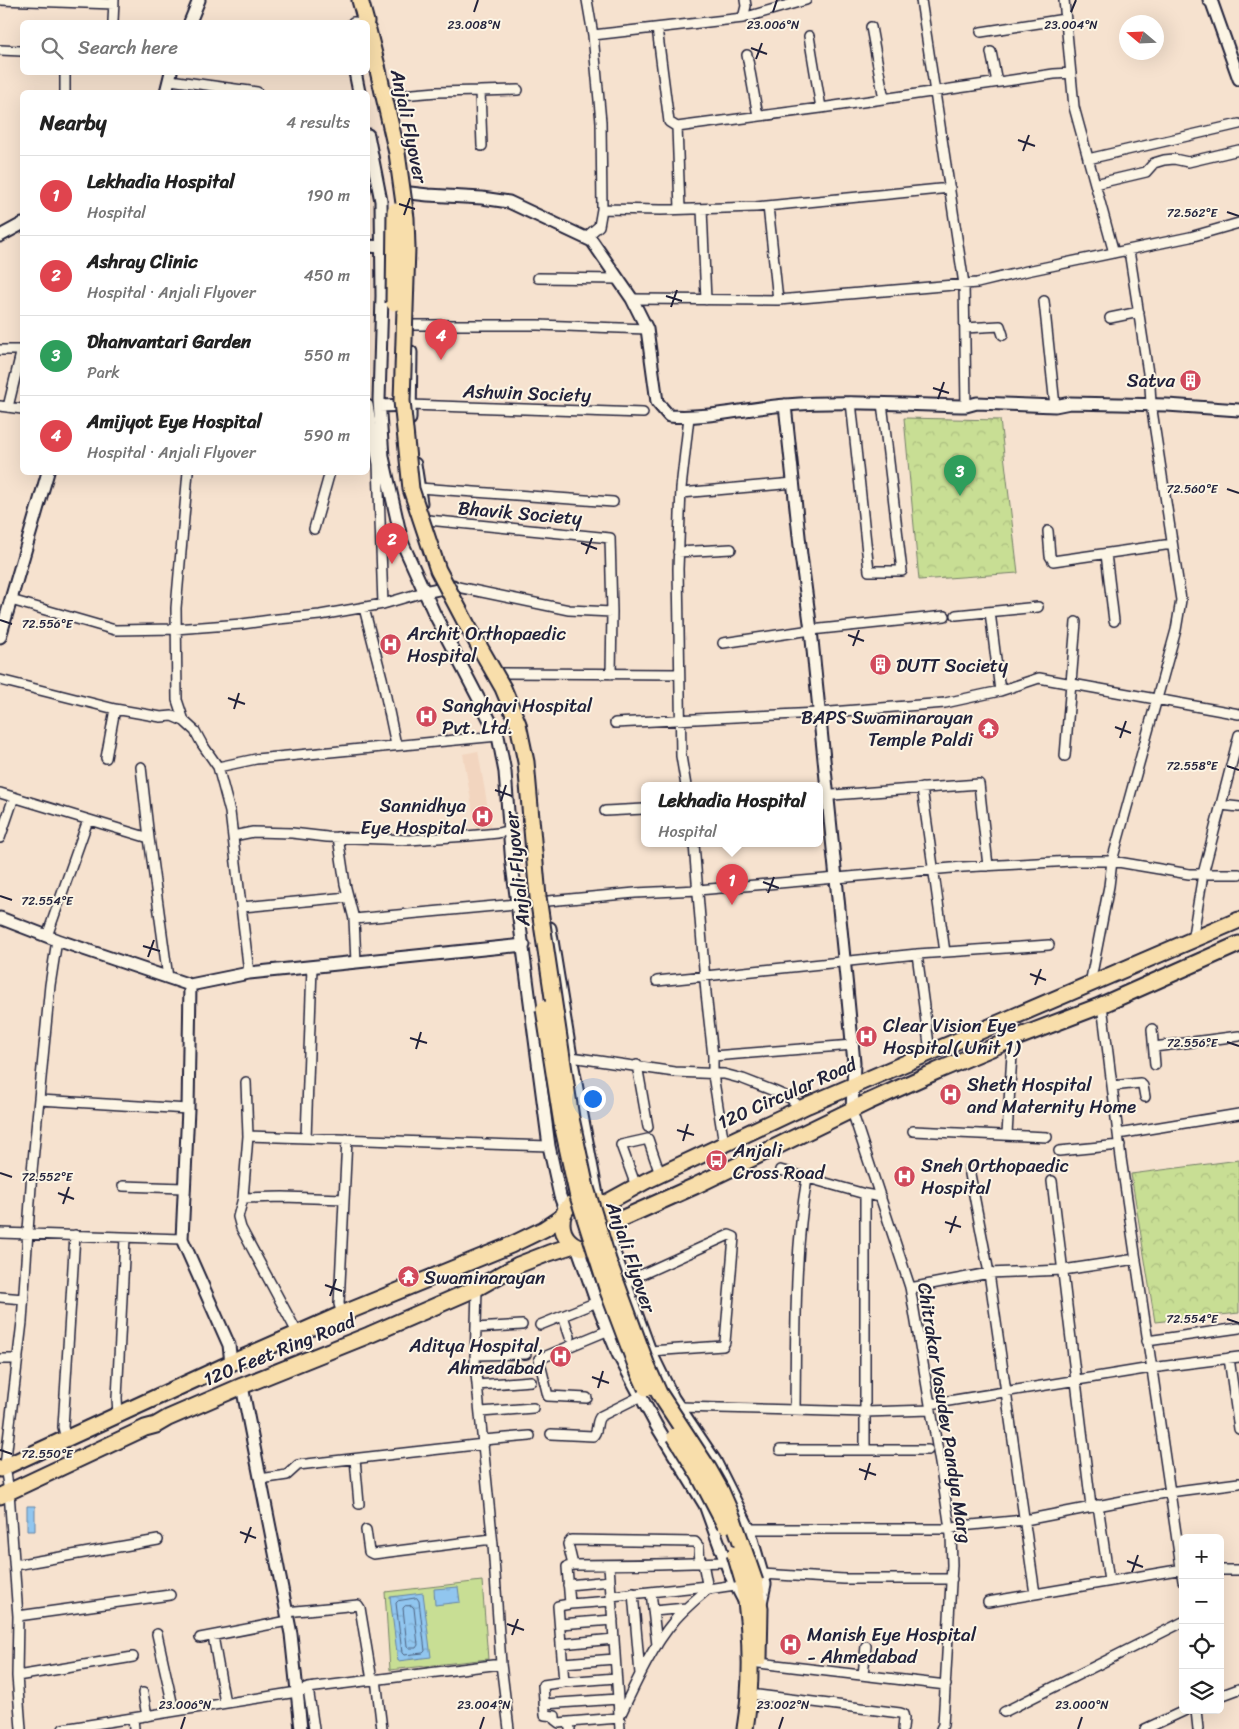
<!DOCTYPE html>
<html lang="en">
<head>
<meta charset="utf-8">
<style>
  :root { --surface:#fff; --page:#f2f2f2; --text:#222; --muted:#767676; --line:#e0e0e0; --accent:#2563eb }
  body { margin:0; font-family:Sriracha,sans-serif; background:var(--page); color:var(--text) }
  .controls { position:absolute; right:15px; bottom:15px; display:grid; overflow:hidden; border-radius:8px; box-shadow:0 5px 20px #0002 }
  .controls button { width:45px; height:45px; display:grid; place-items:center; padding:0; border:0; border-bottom:1px solid var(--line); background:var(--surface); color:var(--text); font:25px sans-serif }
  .compass { position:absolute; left:1119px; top:15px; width:45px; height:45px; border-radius:50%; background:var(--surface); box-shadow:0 5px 20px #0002; rotate:289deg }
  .you { position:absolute; left:592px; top:1098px; width:18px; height:18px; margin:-12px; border:4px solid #fff; border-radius:50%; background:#1a73e8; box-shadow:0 0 0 8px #1a73e833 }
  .badge { display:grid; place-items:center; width:32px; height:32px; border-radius:50%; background:var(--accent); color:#fff; font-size:16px; font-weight:700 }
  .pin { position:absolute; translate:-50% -41px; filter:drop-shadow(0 1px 2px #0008) }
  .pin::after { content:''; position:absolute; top:26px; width:18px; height:15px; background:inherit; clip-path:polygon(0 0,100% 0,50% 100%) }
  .popup { position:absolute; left:641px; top:782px; width:182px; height:65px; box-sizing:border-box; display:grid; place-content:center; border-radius:8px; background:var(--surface); filter:drop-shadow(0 1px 4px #0005); font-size:16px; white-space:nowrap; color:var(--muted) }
  .popup b { font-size:19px; color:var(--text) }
  .popup::after { content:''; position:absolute; left:50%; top:100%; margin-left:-10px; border:10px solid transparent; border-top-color:var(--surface) }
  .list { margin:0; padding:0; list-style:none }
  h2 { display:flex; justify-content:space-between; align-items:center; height:65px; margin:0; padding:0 20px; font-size:21px }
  h2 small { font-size:16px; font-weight:400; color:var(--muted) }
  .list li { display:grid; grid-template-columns:32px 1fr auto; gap:15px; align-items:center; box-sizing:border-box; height:80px; padding:0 20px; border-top:1px solid var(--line) }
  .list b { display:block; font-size:19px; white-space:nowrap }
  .list p { margin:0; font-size:16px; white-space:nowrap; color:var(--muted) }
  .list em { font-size:16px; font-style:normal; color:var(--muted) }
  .icon { flex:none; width:28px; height:28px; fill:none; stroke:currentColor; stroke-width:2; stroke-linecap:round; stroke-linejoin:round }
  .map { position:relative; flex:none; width:1239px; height:1729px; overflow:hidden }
  .search { position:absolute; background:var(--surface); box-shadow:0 5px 20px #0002; left:20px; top:20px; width:350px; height:55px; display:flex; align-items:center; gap:12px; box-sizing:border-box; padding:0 18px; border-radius:8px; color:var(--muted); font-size:19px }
  .panel { position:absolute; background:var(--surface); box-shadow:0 5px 20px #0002; left:20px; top:90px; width:350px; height:385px; border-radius:8px }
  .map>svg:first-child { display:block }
  .built { fill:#f2d5bf }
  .forest { fill:url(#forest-crowns); stroke:#758068 }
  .pitch { fill:#c8de94; stroke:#758068 }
  .water { fill:url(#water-ripples); stroke:#6584a7 }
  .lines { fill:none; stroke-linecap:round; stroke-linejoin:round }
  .shore { stroke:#4e6483; stroke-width:1 }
  .minor-casing { stroke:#22223b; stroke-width:12 }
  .tertiary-casing { stroke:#22223b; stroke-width:15 }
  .primary-casing { stroke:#22223b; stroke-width:19 }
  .minor { stroke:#fcf5e5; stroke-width:9 }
  .tertiary { stroke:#fcf5e5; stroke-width:11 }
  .primary { stroke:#f8deab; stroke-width:15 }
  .primary-bridge-casing { stroke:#22223b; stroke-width:19; stroke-linecap:butt }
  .primary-bridge { stroke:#f8deab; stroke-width:15 }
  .ticks { fill:none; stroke:#22223b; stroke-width:2 }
  .labels { text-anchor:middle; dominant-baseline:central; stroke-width:4; stroke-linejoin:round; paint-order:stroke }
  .street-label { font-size:19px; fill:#22223b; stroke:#fcf5e5 }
  .poi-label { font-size:19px; fill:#22223b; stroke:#fcf5e5; text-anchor:start }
  .ticks-label { font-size:12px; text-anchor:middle; fill:#22223b; stroke:#fcf5e5; stroke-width:4; stroke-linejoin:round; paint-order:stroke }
</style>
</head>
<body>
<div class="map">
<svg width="1239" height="1729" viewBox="0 0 1239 1729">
  <defs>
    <pattern id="forest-crowns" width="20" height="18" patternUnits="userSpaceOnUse" patternTransform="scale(1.25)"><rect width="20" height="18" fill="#c8de94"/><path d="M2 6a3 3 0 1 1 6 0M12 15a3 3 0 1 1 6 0" fill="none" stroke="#acbe80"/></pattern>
    <pattern id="water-ripples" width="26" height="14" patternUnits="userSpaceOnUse" patternTransform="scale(1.25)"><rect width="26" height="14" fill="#91c6ef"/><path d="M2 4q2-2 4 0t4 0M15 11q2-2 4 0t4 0" fill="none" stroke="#7daace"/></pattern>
  </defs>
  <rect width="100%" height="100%" fill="#f6e2cf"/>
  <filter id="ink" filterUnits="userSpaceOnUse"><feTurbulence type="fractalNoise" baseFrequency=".02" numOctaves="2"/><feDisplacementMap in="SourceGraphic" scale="10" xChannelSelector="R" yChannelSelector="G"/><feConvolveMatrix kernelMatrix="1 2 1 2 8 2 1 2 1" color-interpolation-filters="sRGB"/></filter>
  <g filter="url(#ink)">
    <path class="built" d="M478,751L491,826L476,829L463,754Z"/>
    <path class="forest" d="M904,418L1000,420L1018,573L919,580Z
      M1239,1160V1313L1155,1322L1131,1174Z"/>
    <path class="pitch" d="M482,1581L488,1659L390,1670L385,1592Z"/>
    <path class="water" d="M27,1506H35V1531H27Z
      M458,1587L460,1602L435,1605L434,1589Z
      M423,1593L431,1657L398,1661L390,1597Z"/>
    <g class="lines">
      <path class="shore" d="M417,1598L419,1601L425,1651L423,1653L404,1655L402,1653L396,1603L398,1601Z
        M412,1606L414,1608L418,1645L416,1648H410L407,1646L403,1608L405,1606Z"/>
      <defs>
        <path id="minor" d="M0,0L114,4
          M587,0L593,35L601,122L602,209
          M921,0L964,284L966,406
          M1064,0L1074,107L1114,253
          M743,18L806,0
          M113,22L114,0
          M353,22H355
          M871,27L884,99
          M657,28L669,122L677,127
          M981,32L1065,19
          M593,35L743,18L746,6L745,0
          M0,50L22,51
          M991,52L997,82
          M747,55L758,116
          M170,80L257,92
          M480,91L518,90
          M65,92V72
          M390,96L437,92L480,91L482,146
          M821,108L1054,74L1071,73
          M1088,159L1239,124
          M1095,184L1146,172L1154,163L1164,160L1174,159L1188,162L1239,150
          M768,206L778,300
          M680,209L677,127L821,108L809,36
          M702,209L706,300
          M585,238L599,226L602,209L661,210L756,207L950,188
          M538,278L619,279
          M632,299L778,300L977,283L1027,271L1190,237L1239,223
          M1044,301L1055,406
          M1110,318L1139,312
          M411,325H538L647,329
          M965,328L1000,326L1003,335
          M0,350H22
          M851,402L869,571H902L882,403
          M368,405L378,464L383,604
          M410,405L643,413
          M0,406L22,409
          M8,407L22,349
          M188,472L176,608L177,700L184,721L195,731L202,744L218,767
          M419,488L613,502
          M681,493L794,483
          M428,520L610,538L612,612
          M314,529L330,472
          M1048,531L1050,556L1053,561L1172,544
          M678,552L731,549
          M1106,554L1114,621
          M453,586L569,610L612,612L611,674
          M11,600L115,630L175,629L242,624L278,619L320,615L383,604L424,592
          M364,608L382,678L396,745
          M990,612L1000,691
          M956,615L1038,607
          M723,643L811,630L945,616
          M502,673L679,674
          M0,680L115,709L161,717L172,716L184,721
          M615,723L818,713L945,703L1000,691L1039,678L1239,714
          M1065,756L1076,622
          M106,758L115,709
          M141,767L149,838
          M686,786L681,756L678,569L681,488L689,417
          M922,788L945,952
          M0,793L149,838L168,978
          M820,796L979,784L988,866
          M1221,805L1239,807
          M605,811L644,809
          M233,836L253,832L292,833L327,837L409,840L467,836L498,833L510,830
          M338,837L345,884L354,919
          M0,838L14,797
          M694,844L706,993L713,1056V1075L724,1144
          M242,907L348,897
          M47,936L88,820
          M1192,941L1203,874L1239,735
          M917,954L930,1052
          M356,962L354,919L635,893L698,890L963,867L1072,861H1112L1189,874H1239
          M249,973L230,812L218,767L256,759L498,736
          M657,981L917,954L1049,945
          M1090,984L1109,886L1112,861L1176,630L1181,600L1151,404L1150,386L1130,257L1127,251
          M1102,1005L1121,1158L1183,1581
          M1152,1029L1155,1065
          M1154,1047L1239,1036
          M713,1056L853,1045
          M571,1057L675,1072L724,1074L743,1079L774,1091L790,1098L801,1108
          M637,1065L648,1127
          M246,1082L248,1136L243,1198L283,1197L344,1199
          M1112,1086L1140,1083L1143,1086L1145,1097
          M40,1100L188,1109
          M852,1111L910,1287L941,1469L951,1535L952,1565L943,1725L941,1729
          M913,1131L1047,1137
          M1007,1134L1013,1039
          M1118,1134L1239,1114
          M248,1136L549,1146
          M306,1138L312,967
          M1059,1151L1120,1145
          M969,1169L989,1273L1035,1594L1183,1569
          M780,1170L865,1194
          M1052,1181L1091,1506
          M123,1186L184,1188
          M636,1186L621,1145L648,1139L660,1174
          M881,1197L865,1194V1412L931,1410
          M243,1198L238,1217L241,1228L298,1334
          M0,1233L182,1239
          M625,1282L729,1235L734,1237L725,1342L723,1346L650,1351
          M477,1288L475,1364L493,1545L501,1664L509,1729
          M910,1288L989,1273L1063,1270L1136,1259
          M0,1297L24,1299
          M342,1314L339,1304L347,1139
          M563,1316L570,1337
          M540,1325L597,1302
          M476,1328L522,1325
          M1147,1341L1239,1328
          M475,1355L526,1354
          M1229,1358L1239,1429
          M0,1359H18
          M477,1385L531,1381
          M587,1398L548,1396L539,1359L609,1330
          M930,1404L1151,1368L1239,1357
          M679,1407L795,1410C796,1332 794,1254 807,1178
          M795,1410L865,1412V1450
          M481,1412L533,1408
          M118,1415L117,1398L125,1238
          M551,1434L593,1436C599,1431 595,1421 601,1416L641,1396
          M66,1439L63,1427L75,1235
          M483,1440L530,1436
          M780,1450H928
          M355,1459L359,1504
          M260,1479L287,1475L298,1465L484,1444
          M1098,1505L1109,1581
          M749,1529H950L961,1526L1025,1520L1169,1492L1239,1483
          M366,1530L369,1552L373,1554L492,1539
          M700,1563L699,1547L695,1542L571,1540L568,1544L573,1565C624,1565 675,1564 726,1562
          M15,1565L158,1540
          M609,1565L620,1729
          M1220,1570H1239
          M762,1574L844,1579H952
          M568,1585L610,1581
          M708,1589L735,1585
          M651,1592L657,1645
          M633,1593L640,1674
          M611,1596L707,1586
          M988,1602L1035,1594
          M570,1604L611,1601
          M654,1611L686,1608
          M286,1612L358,1605L360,1608L372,1680
          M18,1616L170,1595
          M560,1624L613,1620
          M157,1634L174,1711
          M213,1636L225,1703
          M200,1638L288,1621
          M561,1644L614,1639
          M563,1663L615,1659
          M759,1663L946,1685
          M863,1675L866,1646
          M17,1676L133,1657
          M376,1679L382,1729
          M564,1682L616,1678
          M308,1688L501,1664
          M143,1693L147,1716
          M758,1695L900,1713L903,1714L904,1718L903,1729
          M1220,1696L1239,1689
          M544,1704L618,1699
          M1196,1710L1198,1729
          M1004,1712L1183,1622
          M133,1718L134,1729
          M619,1718C635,1685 650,1650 674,1621C684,1609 696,1599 708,1589L703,1563
          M569,1722L619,1718
          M21,1729L17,1676L18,1616L9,1492L5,1466L22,1322L32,1171L50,985L57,940
          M63,1729L297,1692L308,1688L314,1729
          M570,1729L569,1722L559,1723L555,1720V1716L545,1715L543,1685L564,1682L558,1606L570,1604L567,1567L573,1565
          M1145,1729L1186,1710"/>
        <path id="tertiary" d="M1209,0L1212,3L1239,79
          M190,22L199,0
          M355,72L359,92
          M166,92L171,72
          M368,135L381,201L382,296L379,400L383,457L402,542L434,613L498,736L505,772L512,865L549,1146L560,1196L565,1210
          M410,193L428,195L482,198L509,202L592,241L632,299L647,329L657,402L669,416C708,419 747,408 786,405C846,400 906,405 966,406L977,403L1055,406L1070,403L1167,405L1239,410
          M0,236L22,224
          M368,246L382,247
          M785,405L801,555L811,630L846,978L854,1063L852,1111
          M380,406L410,405
          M410,419L411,352
          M415,464L421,503
          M424,592L453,586
          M0,637L48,472
          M0,918L57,940L190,985
          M550,928L571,1057L598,1200
          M608,1236L650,1351L673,1398L715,1461L749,1529L765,1584L761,1603
          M577,1246L595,1298L618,1354L656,1425L705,1505L730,1574L743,1599
          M231,1363L229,1345L182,1239L188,1109L190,985L249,973L524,945
          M242,1386L291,1634L301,1729"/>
        <path id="primary" d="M360,0L366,22
          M368,30L377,66
          M562 1223a25 25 0 1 1 50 0a25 25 0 1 1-50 0Z
          M604,1204L646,1181L808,1105L1239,920
          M612,1223L695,1186L868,1102L937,1071L1013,1039L1097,1007L1239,944
          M0,1469L231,1363L342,1314L511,1245L544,1229L562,1217
          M0,1496L145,1428L156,1425L168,1418L242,1386L369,1335L477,1288L518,1265L549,1253L574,1245
          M743,1581C751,1629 753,1680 745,1729
          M755,1582L760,1608L759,1658"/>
      </defs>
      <use href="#minor" class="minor-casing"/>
      <use href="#tertiary" class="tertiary-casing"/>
      <use href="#primary" class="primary-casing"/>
      <use href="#minor" class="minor"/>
      <use href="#tertiary" class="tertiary"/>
      <use href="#primary" class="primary"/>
      <defs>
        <path id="primary-bridge" d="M377,66L397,153L406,218L407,248L402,401L411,489L438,570L467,625L503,688L518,724L526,762L538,897L571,1118L586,1188L608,1260L647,1366L659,1393L708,1468L721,1491L732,1516L755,1582
          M394,303L395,211
          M544,1009L562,1124L577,1193L608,1291L637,1368L646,1388
          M675,1436L699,1475L725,1525
          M735,1554L743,1581"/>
      </defs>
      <use href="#primary-bridge" class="primary-bridge-casing"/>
      <use href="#primary-bridge" class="primary-bridge"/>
    </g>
  </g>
  <path class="ticks" d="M474,12L478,0M773,12L777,0M1071,12L1076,0M751,48L767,54M756,59L762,43M1018,140L1035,146M1023,151L1029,135M399,204L415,209M1227,212L1239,216M404,215L410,198M666,296L682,301M671,307L677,290M933,388L949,393M938,399L944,382M1227,489L1239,493M581,543L597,549M586,554L592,538M0,620L12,624M848,635L864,641M853,646L859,630M228,698L245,704M234,709L239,693M1115,727L1131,733M1120,738L1126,721M1227,766L1239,770M495,790L512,796M501,801L506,785M763,882L779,888M768,893L774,877M0,896L12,900M143,946L160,951M148,957L154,940M1030,974L1046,980M1035,985L1041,969M410,1038L427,1043M1227,1042L1239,1046M416,1049L421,1032M677,1130L694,1135M683,1141L688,1124M0,1173L12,1177M58,1193L74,1199M63,1204L69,1187M945,1222L961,1227M950,1233L956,1216M325,1285L342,1291M330,1296L336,1279M1227,1319L1239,1323M592,1377L609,1383M598,1388L603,1371M0,1450L12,1454M859,1469L876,1475M865,1480L870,1463M240,1532L256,1538M245,1543L251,1527M1127,1561L1143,1567M1132,1572L1138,1555M507,1624L524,1630M512,1635L518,1619M181,1729L185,1717M480,1729L484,1717M779,1729L783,1717M1078,1729L1082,1717"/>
  <defs>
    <symbol id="building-disc" viewBox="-11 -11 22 22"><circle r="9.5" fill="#d1495b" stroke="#fcf5e5"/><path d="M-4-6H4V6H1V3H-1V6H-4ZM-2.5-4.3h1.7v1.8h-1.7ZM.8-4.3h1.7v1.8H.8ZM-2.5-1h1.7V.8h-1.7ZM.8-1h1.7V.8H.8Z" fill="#fff"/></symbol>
    <symbol id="hospital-disc" viewBox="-11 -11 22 22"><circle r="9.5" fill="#d1495b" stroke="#fcf5e5"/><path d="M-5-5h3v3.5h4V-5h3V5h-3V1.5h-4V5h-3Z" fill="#fff"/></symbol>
    <symbol id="temple-disc" viewBox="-11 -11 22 22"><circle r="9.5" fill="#d1495b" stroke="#fcf5e5"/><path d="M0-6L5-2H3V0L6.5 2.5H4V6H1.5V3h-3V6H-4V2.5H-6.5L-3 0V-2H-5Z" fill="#fff"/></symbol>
    <symbol id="bus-disc" viewBox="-11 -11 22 22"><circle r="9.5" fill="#d1495b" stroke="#fcf5e5"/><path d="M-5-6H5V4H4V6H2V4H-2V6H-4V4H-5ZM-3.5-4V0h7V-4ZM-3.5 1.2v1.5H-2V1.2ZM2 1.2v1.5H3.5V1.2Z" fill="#fff"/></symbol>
  </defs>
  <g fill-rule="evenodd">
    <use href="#building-disc" x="1178" y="368" width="25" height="25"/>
    <use href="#hospital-disc" x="378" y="632" width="25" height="25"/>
    <use href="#building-disc" x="868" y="652" width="25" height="25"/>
    <use href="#hospital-disc" x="414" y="704" width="25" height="25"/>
    <use href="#temple-disc" x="976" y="716" width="25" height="25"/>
    <use href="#hospital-disc" x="470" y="804" width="25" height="25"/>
    <use href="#hospital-disc" x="854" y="1024" width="25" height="25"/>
    <use href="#hospital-disc" x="938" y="1082" width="25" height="25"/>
    <use href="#bus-disc" x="704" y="1148" width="25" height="25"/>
    <use href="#hospital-disc" x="892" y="1164" width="25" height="25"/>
    <use href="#temple-disc" x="396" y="1264" width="25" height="25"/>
    <use href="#hospital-disc" x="548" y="1344" width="25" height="25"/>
    <use href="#hospital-disc" x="778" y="1632" width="25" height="25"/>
  </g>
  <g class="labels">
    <g class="street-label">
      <text transform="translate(409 126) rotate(78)">Anjali Flyover</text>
      <text transform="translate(527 393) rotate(2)">Ashwin Society</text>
      <text transform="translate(520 513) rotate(5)">Bhavik Society</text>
      <text transform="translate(517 869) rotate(-96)">Anjali Flyover</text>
      <text transform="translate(787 1093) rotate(-24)">120 Circular Road</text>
      <text transform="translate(631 1257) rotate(71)">Anjali Flyover</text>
      <text transform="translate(279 1350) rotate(-22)">120 Feet Ring Road</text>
      <text transform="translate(945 1413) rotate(81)">Chitrakar Vasudev Pandya Marg</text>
    </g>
    <g class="poi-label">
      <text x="1175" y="380" text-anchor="end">Satva</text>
      <text x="407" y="633">Archit Orthopaedic<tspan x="407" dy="22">Hospital</tspan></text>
      <text x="896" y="665">DUTT Society</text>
      <text x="442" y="705">Sanghavi Hospital<tspan x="442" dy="22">Pvt. Ltd.</tspan></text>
      <text x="973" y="717" text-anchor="end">BAPS Swaminarayan<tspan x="973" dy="22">Temple Paldi</tspan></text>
      <text x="466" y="805" text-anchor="end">Sannidhya<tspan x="466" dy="22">Eye Hospital</tspan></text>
      <text x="883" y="1025">Clear Vision Eye<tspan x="883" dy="22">Hospital( Unit 1)</tspan></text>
      <text x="967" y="1084">Sheth Hospital<tspan x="967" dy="22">and Maternity Home</tspan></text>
      <text x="733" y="1150">Anjali<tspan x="733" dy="22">Cross Road</tspan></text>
      <text x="921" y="1165">Sneh Orthopaedic<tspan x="921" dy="22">Hospital</tspan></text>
      <text x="424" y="1277">Swaminarayan</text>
      <text x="544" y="1345" text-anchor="end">Aditya Hospital,<tspan x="544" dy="22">Ahmedabad</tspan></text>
      <text x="807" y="1634">Manish Eye Hospital<tspan x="807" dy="22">- Ahmedabad</tspan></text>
    </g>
  </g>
  <g class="ticks-label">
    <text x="474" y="29">23.008°N</text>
    <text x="773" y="29">23.006°N</text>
    <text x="1071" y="29">23.004°N</text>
    <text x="1192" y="217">72.562°E</text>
    <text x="1192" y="493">72.560°E</text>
    <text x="47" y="628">72.556°E</text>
    <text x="1192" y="770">72.558°E</text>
    <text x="47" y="905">72.554°E</text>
    <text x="1192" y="1047">72.556°E</text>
    <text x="47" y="1181">72.552°E</text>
    <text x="1192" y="1323">72.554°E</text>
    <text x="47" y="1458">72.550°E</text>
    <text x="185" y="1709">23.006°N</text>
    <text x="484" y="1709">23.004°N</text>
    <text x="783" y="1709">23.002°N</text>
    <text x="1082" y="1709">23.000°N</text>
  </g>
</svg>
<div class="controls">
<button>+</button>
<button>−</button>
<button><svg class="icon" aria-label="locate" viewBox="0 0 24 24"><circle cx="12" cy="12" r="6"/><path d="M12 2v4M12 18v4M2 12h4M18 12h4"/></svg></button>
<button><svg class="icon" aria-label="layers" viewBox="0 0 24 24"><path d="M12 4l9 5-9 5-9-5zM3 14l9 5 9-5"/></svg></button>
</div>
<svg class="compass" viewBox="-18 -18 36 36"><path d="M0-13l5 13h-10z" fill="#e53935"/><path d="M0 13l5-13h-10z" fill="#767676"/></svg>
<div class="you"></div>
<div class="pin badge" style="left:732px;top:905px;background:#e0444e">1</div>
<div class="popup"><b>Lekhadia Hospital</b>Hospital</div>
<div class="pin badge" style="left:392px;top:564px;background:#e0444e">2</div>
<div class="pin badge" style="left:960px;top:496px;background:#2e9e5b">3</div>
<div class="pin badge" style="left:441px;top:360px;background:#e0444e">4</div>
<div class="search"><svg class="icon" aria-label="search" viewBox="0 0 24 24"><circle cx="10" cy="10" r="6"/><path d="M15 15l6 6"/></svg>Search here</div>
<section class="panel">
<h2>Nearby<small>4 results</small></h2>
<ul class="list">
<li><span class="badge" style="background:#e0444e">1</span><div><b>Lekhadia Hospital</b><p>Hospital</p></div><em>190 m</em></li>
<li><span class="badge" style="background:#e0444e">2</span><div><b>Ashray Clinic</b><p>Hospital · Anjali Flyover</p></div><em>450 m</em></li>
<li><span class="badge" style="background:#2e9e5b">3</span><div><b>Dhanvantari Garden</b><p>Park</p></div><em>550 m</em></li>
<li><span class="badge" style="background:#e0444e">4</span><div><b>Amijyot Eye Hospital</b><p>Hospital · Anjali Flyover</p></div><em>590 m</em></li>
</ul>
</section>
</div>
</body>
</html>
